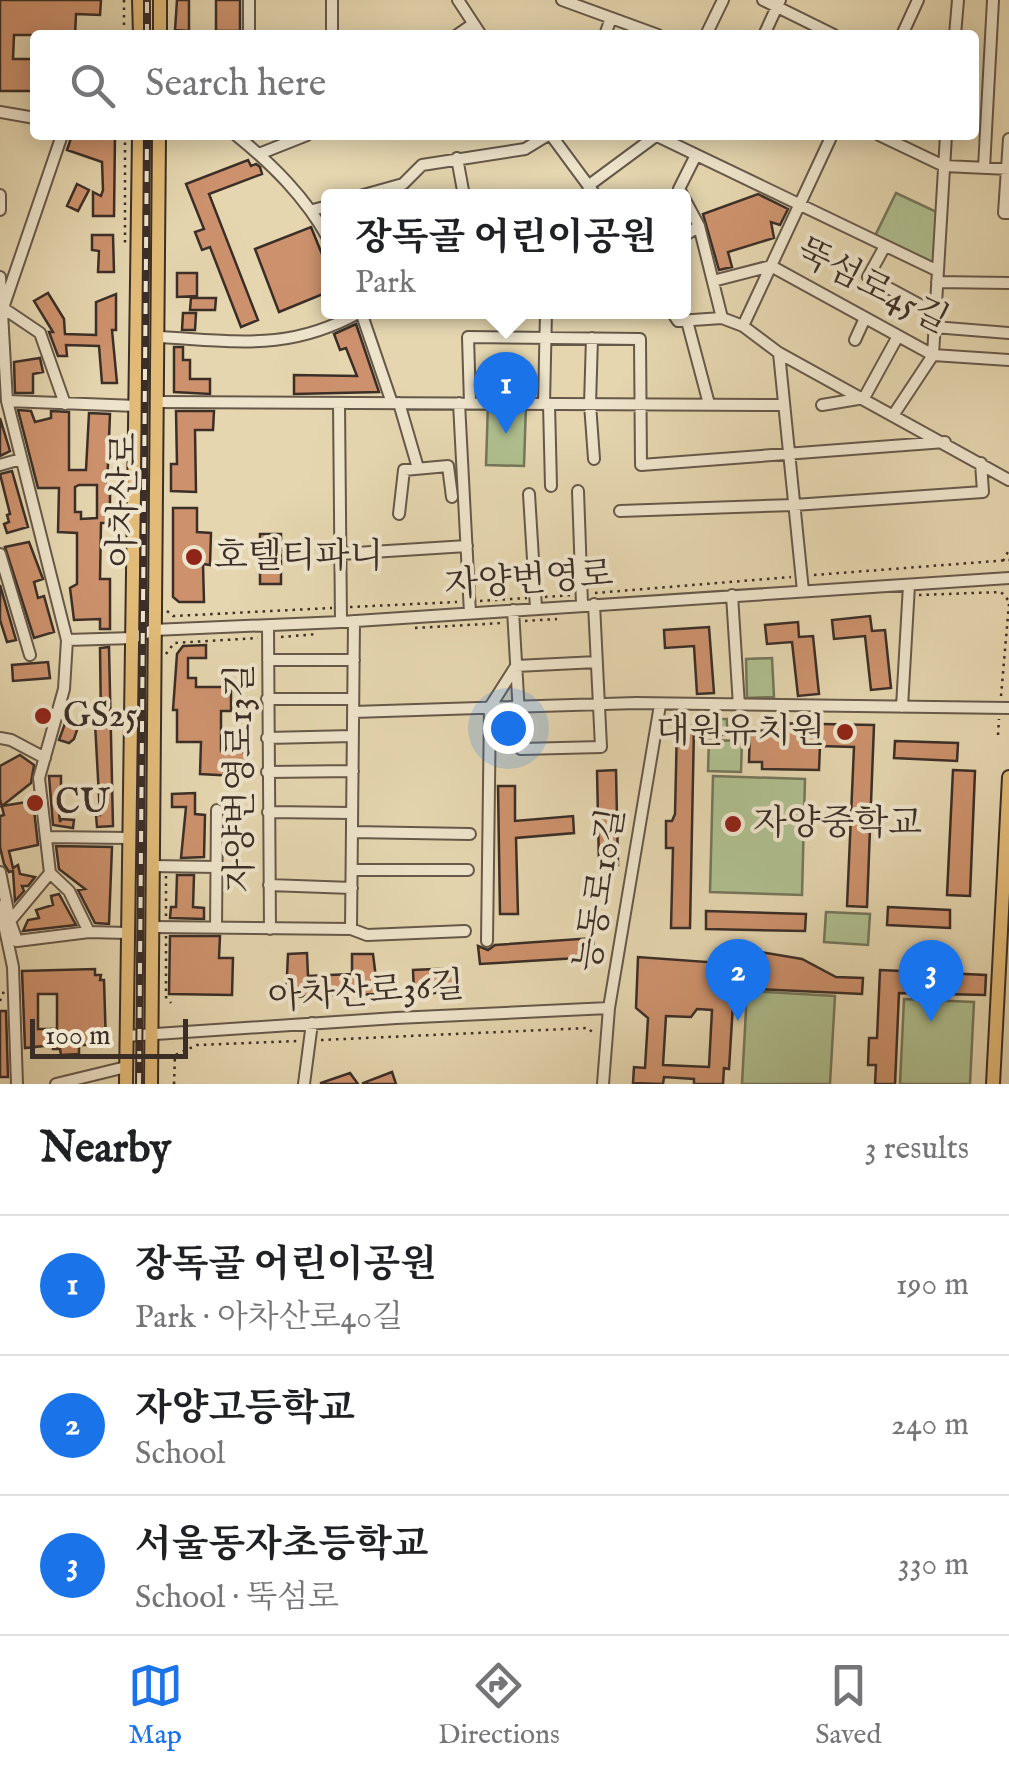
<!DOCTYPE html>
<html lang="en">
<head>
<meta charset="utf-8">
<style>
  :root { --surface:#fff; --page:#f2f2f2; --text:#202124; --muted:#757577; --line:#e0e0e0; --accent:#1a73e8 }
  body { margin:0; font-family:"IM FELL English","Noto Serif KR",serif; background:var(--page); color:var(--text) }
  .scale { position:absolute; left:30px; bottom:25px; width:158px; box-sizing:border-box; padding-left:10px; border:5px solid #3b2e27; border-top:0; font-size:28px; line-height:35px; white-space:nowrap; color:#3b2e27; -webkit-text-stroke:8px #eee4cb; paint-order:stroke }
  .you { position:absolute; left:508px; top:728px; width:35px; height:35px; margin:-25px; border:8px solid #fff; border-radius:50%; background:#1a73e8; box-shadow:0 0 0 15px #1a73e833 }
  .badge { display:grid; place-items:center; width:65px; height:65px; border-radius:50%; background:var(--accent); color:#fff; font-size:32px; font-weight:700 }
  .pin { position:absolute; translate:-50% -82px; filter:drop-shadow(0 2px 5px #0008) }
  .pin::after { content:''; position:absolute; top:52px; width:35px; height:30px; background:inherit; clip-path:polygon(0 0,100% 0,50% 100%) }
  .popup { position:absolute; left:321px; top:189px; width:370px; height:130px; box-sizing:border-box; display:grid; place-content:center; border-radius:10px; background:var(--surface); filter:drop-shadow(0 2px 8px #0005); font-size:32px; white-space:nowrap; color:var(--muted) }
  .popup b { font-size:38px; color:var(--text) }
  .popup::after { content:''; position:absolute; left:50%; top:100%; margin-left:-20px; border:20px solid transparent; border-top-color:var(--surface) }
  .list { margin:0; padding:0; list-style:none }
  h2 { display:flex; justify-content:space-between; align-items:center; height:130px; margin:0; padding:0 40px; font-size:42px }
  h2 small { font-size:32px; font-weight:400; color:var(--muted) }
  .list li { display:grid; grid-template-columns:65px 1fr auto; gap:30px; align-items:center; box-sizing:border-box; height:140px; padding:0 40px; border-top:2px solid var(--line) }
  .list b { display:block; font-size:38px; white-space:nowrap }
  .list p { margin:0; font-size:32px; white-space:nowrap; color:var(--muted) }
  .list em { font-size:32px; font-style:normal; color:var(--muted) }
  .icon { flex:none; width:55px; height:55px; fill:none; stroke:currentColor; stroke-width:2; stroke-linecap:round; stroke-linejoin:round }
  .map { position:relative; flex:none; width:1009px; height:1084px; overflow:hidden }
  .search { position:absolute; background:var(--surface); box-shadow:0 5px 25px #0003; left:30px; right:30px; top:30px; height:110px; display:flex; align-items:center; gap:25px; box-sizing:border-box; padding:0 35px; border-radius:10px; color:var(--muted); font-size:38px }
  .sheet { height:550px; background:var(--surface) }
  nav { display:flex; justify-content:space-around; align-items:center; box-sizing:border-box; height:140px; border-top:2px solid var(--line); background:var(--surface); font-size:28px; color:var(--muted) }
  nav a { display:grid; justify-items:center; gap:5px }
  nav .on { color:var(--accent) }
  .map>svg:first-child { display:block }
  .green { fill:#afbf8f; stroke:#75765b; stroke-width:2.5 }
  .building { fill:#cd926d; stroke:#3b2e27; stroke-width:2.5; fill-rule:evenodd }
  .lines { fill:none; stroke-linecap:round; stroke-linejoin:round }
  .minor-casing { stroke:#665849; stroke-width:14 }
  .major-casing { stroke:#3b2e27; stroke-width:16 }
  .path { stroke:#3b2e27; stroke-width:2.5; stroke-dasharray:2.5 5; stroke-linecap:butt }
  .minor { stroke:#eee4cb; stroke-width:10 }
  .major { stroke:#e2bb78; stroke-width:12 }
  .rail-casing { stroke:#3b2e27; stroke-width:8 }
  .rail { stroke:#eee4cb; stroke-width:4; stroke-dasharray:11; stroke-linecap:butt }
  .poi-dot { fill:#8f2418; stroke:#eee4cb; stroke-width:4 }
  .labels { text-anchor:middle; dominant-baseline:central; stroke-width:8; stroke-linejoin:round; paint-order:stroke }
  .street-label { font-size:35px; fill:#3b2e27; stroke:#eee4cb }
  .poi-label { font-size:35px; fill:#3b2e27; stroke:#eee4cb; text-anchor:start }
</style>
</head>
<body>
<div class="map">
<svg width="1009" height="1084" viewBox="0 0 1009 1084">
  <rect width="100%" height="100%" fill="#e5d6af"/>
  <filter id="stains"><feTurbulence type="fractalNoise" baseFrequency=".002" numOctaves="4"/><feColorMatrix values="0 0 0 0 .2 0 0 0 0 .09 0 0 0 0 .02 0 0 0 .5 -.17"/></filter>
  <radialGradient id="worn" r=".72"><stop offset=".6" stop-color="#630" stop-opacity="0"/><stop offset="1" stop-color="#630" stop-opacity=".3"/></radialGradient>
  <path class="green" d="M896,193L941,214L938,271L873,240Z
    M488,403L526,404L524,466L486,465Z
    M772,658L774,697L747,698L746,659Z
    M697,719H727V735L697,734Z
    M709,740L742,741L741,772L708,771Z
    M713,776L805,779L802,895L710,892Z
    M826,912L870,914L868,945L824,942Z
    M747,991L835,996L830,1084H742Z
    M904,999L974,1002L970,1084H900Z"/>
  <path class="building" d="M0,0H101L100,15L76,14L75,35H14L13,59H35V91H0Z
    M177,0H189V31L175,30Z
    M216,0H240V31H216Z
    M72,135H115L114,216H93V192L101,196L103,190L102,162L67,150Z
    M248,160L251,166L256,164L260,167L262,174L209,194L258,320L241,327L210,247L202,250L195,232L204,229L186,184Z
    M77,184L89,190L78,211L67,206Z
    M758,194L788,209L780,225L771,222L774,238L728,252L732,267L719,270L703,214Z
    M311,227L328,269V292L279,312L255,249Z
    M92,235H113L114,272H98L99,251L92,250Z
    M177,273H197V296L177,297Z
    M48,293L64,319L65,334L96,335V302L116,294V330H112L117,383H102L99,346L66,345L67,356H58L49,332H53L34,301Z
    M191,298H216L215,310H190Z
    M183,313H196L195,330H182Z
    M356,324L379,392L294,394V375L357,376L346,348L340,350L334,334Z
    M174,347H183V360H190V379H210V394L174,392Z
    M40,358L43,372L33,374V393H15L14,362Z
    M18,410L31,411L35,422L51,418V411L69,412V470H86L89,413L110,414L107,489H110V523H101L100,579H110V629H100V619L74,620L70,588L77,584V533L58,532L59,488H38ZM79,485H97V518L81,519V512H75V487Z
    M176,411H214L213,430H195L196,492L171,491V464H177Z
    M0,418L10,451L0,456Z
    M12,471L28,527L7,533L4,524L9,522L7,515L10,514L0,474Z
    M173,508H197V532L211,533L210,565L203,564L204,602H179L173,597Z
    M260,534H281V584H260Z
    M29,542L43,579L34,582L38,598L44,596L54,632L34,638L5,547Z
    M0,585L16,640L7,642L0,620Z
    M870,616L872,631L885,630L891,688L871,690L865,636L834,639L832,620Z
    M798,622L799,637L813,636L819,694L798,696L792,642L767,644L765,625Z
    M709,627L714,693L697,694L694,646L665,648L664,630Z
    M206,645V658H188V678H196V687H231V711H221V751L246,752L245,768L236,776L200,774L201,742H177V710H173L177,654L183,646Z
    M109,647L113,826L97,827L96,815H100L95,723H101L100,648Z
    M48,662L50,678L13,681L12,665Z
    M67,718L77,722L78,727L74,739L69,743L59,740Z
    M768,723L874,725L867,907L847,906L854,747L820,746L819,770L762,769V762H749L750,730L768,731Z
    M677,726H694L690,928H671L673,848H666V821H672L675,814Z
    M895,741L958,743L957,761L894,758Z
    M20,755L34,765L31,783L2,806L33,801L38,845L9,851L13,868L18,865L20,874L35,877L28,886H22L24,891L15,901L13,871L9,872L4,864L0,847V816L4,815L0,799V766Z
    M616,770L618,865H599L597,771Z
    M953,770L975,771L970,896L947,895Z
    M49,776H61V803H58L60,822L61,819L74,820L73,828L53,825Z
    M498,786H515V821L573,816L574,833L516,838L518,914H500Z
    M195,793V814L205,815L204,857L181,858L186,807H172V794Z
    M56,846L112,847L109,924L95,923L78,890L85,889L59,869Z
    M177,875H194L193,907L204,908V919L170,918L171,907H176Z
    M59,894L76,925L23,931L28,920L39,918L36,910L53,905L51,896Z
    M888,907L950,910V928L887,925Z
    M706,911L806,914L805,931L706,929Z
    M170,936H220L219,958H233L232,995L169,994Z
    M593,938L594,957L480,964L478,946L488,950L495,945Z
    M749,950L802,959L836,977L863,978L862,994L734,988L729,1069L724,1068L723,1084H694V1079L664,1077L663,1084L633,1083L634,1067L645,1068L648,1018L636,1008L638,957L748,965ZM697,1009L712,1010L709,1067L663,1065L666,1016L691,1017Z
    M307,953L308,976L352,974V954H373L378,994L286,997L288,954Z
    M456,968L457,992L414,994L413,970Z
    M95,969V975H101L100,980H104L106,1045H79V1054L61,1055L60,1049H53V1045L25,1048L22,971ZM38,994H57V1029H38Z
    M880,970L986,975L985,995L899,993L895,1084H875L876,1065H868L869,1038H877Z
    M0,1011H6L8,1077H0Z
    M392,1072L396,1084H363V1083Z
    M350,1073L358,1084H321V1083Z"/>
  <g class="lines">
    <defs>
      <path id="minor" d="M458,0L481,35
        M562,0L658,35
        M763,0L834,35
        M249,35V0
        M332,35V0
        M457,35L473,24
        M605,35L611,18
        M706,35L723,0
        M764,35L780,0
        M902,35L918,0
        M955,35L958,0
        M0,112L35,118
        M62,135L3,308L40,333L65,404
        M236,135C273,165 305,197 328,238
        M551,135L596,196
        M655,135L938,271
        M879,135L944,166L1009,169
        M1009,139L1004,213H1009
        M259,154L307,135
        M457,158L464,196
        M984,168L993,0
        M588,186L657,135
        M0,195V210
        M360,196L403,184L422,165L525,149L548,135
        M683,196L679,189L696,155
        M684,198L699,226L722,318
        M313,210L328,206
        M684,236L699,226
        M885,246L868,277L935,313
        M0,277L7,401L67,640L64,689L39,778L50,873L69,891L89,932L127,933
        M713,281L771,266L933,355L1009,360
        M937,282L1009,283
        M361,312L392,403
        M672,312L678,321L722,318L743,326L779,353L1009,480
        M687,321L709,404
        M743,326L832,135
        M934,327L1009,333
        M158,337C236,341 289,352 360,312
        M592,338L590,404L594,459
        M855,340L865,318
        M779,353L803,591
        M7,401L137,406
        M157,402L784,405
        M339,403L341,622
        M399,403L418,468
        M459,403L470,613
        M470,403L468,337L640,339L641,465L945,442
        M544,404L546,312
        M549,404L551,486
        M822,405L864,398L898,336
        M894,414L933,355L946,135
        M0,465L21,459
        M578,491L582,604
        M529,494L536,608
        M620,511L794,505L983,492L981,463
        M399,514L404,470L448,466L452,497
        M0,554L30,655
        M340,554L467,546
        M732,595L739,706
        M513,610L521,749L601,747L594,604
        M268,626L270,929
        M67,640L133,638L153,630L341,622L1009,578
        M268,660H354
        M267,699H353
        M902,707L909,585
        M353,712L636,703L1009,708
        M0,738L11,740L45,758
        M267,738L353,736
        M267,772L353,771
        M268,812L352,813
        M352,832L470,834
        M46,837L129,838
        M152,866L217,867
        M352,870H468
        M0,872L10,921L17,941L89,932
        M269,885L352,888
        M0,906L13,967L17,1084
        M10,921L50,873
        M152,927L351,929L367,935L465,931
        M216,928L217,810
        M351,929L354,621
        M487,941L490,707L516,666L597,662
        M126,1036L396,1018L609,1008
        M56,1084L126,1067
        M304,1084L312,1023
        M603,1084L609,1008L660,705"/>
      <path id="major" d="M139,0L140,35
        M160,0V35
        M126,1084L139,135
        M151,1084L159,135
        M993,1084L1009,777"/>
    </defs>
    <use href="#minor" class="minor-casing"/>
    <use href="#major" class="major-casing"/>
    <path class="path" d="M124,0V35
      M125,135V243
      M1003,561L1009,550
      M814,575L1009,560
      M595,593L791,577
      M919,595L1001,592L1009,601
      M545,597L572,595
      M480,601L527,598
      M350,607L457,602
      M167,611L173,616L332,608
      M525,621L557,619
      M415,628L502,623
      M281,637L318,634
      M166,654L174,643L258,638
      M1001,696L1009,604
      M998,735L999,719
      M166,876V918
      M166,936V997L171,1003
      M0,1001L4,991
      M321,1040L588,1028L595,1035
      M174,1084L175,1055L197,1045L298,1041"/>
    <use href="#minor" class="minor"/>
    <use href="#major" class="major"/>
    <defs>
      <path id="rail" d="M147,35V0
        M139,1084L147,135"/>
    </defs>
    <use href="#rail" class="rail-casing"/>
    <use href="#rail" class="rail"/>
  </g>
  <g class="poi-dot">
    <circle cx="194" cy="557" r="10"/>
    <circle cx="43" cy="716" r="10"/>
    <circle cx="845" cy="732" r="10"/>
    <circle cx="35" cy="803" r="10"/>
    <circle cx="733" cy="824" r="10"/>
  </g>
  <g class="labels">
    <g class="street-label">
      <text transform="translate(872 287) rotate(27)">뚝섬로45길</text>
      <text transform="translate(125 500) rotate(-89)">아차산로</text>
      <text transform="translate(529 581) rotate(-4)">자양번영로</text>
      <text transform="translate(241 778) rotate(-90)">자양번영로13길</text>
      <text transform="translate(601 890) rotate(-81)">능동로10길</text>
      <text transform="translate(366 993) rotate(-4)">아차산로36길</text>
    </g>
    <g class="poi-label">
      <text x="214" y="557">호텔티파니</text>
      <text x="63" y="716">GS25</text>
      <text x="825" y="732" text-anchor="end">대원유치원</text>
      <text x="55" y="803">CU</text>
      <text x="753" y="824">자양중학교</text>
    </g>
  </g>
  <rect width="100%" height="100%" filter="url(#stains)"/>
  <rect width="100%" height="100%" fill="url(#worn)"/>
</svg>
<div class="scale">100 m</div>
<div class="you"></div>
<div class="pin badge" style="left:506px;top:434px">1</div>
<div class="popup"><b>장독골 어린이공원</b>Park</div>
<div class="pin badge" style="left:738px;top:1021px">2</div>
<div class="pin badge" style="left:931px;top:1022px">3</div>
<div class="search"><svg class="icon" aria-label="search" viewBox="0 0 24 24"><circle cx="10" cy="10" r="6"/><path d="M15 15l6 6"/></svg>Search here</div>
</div>
<section class="sheet">
<h2>Nearby<small>3 results</small></h2>
<ul class="list">
<li><span class="badge">1</span><div><b>장독골 어린이공원</b><p>Park · 아차산로40길</p></div><em>190 m</em></li>
<li><span class="badge">2</span><div><b>자양고등학교</b><p>School</p></div><em>240 m</em></li>
<li><span class="badge">3</span><div><b>서울동자초등학교</b><p>School · 뚝섬로</p></div><em>330 m</em></li>
</ul>
</section>
<nav>
<a class="on"><svg class="icon" aria-label="map" viewBox="0 0 24 24"><path d="M3 6l6-2 6 2 6-2v14l-6 2-6-2-6 2zM9 4v14M15 6v14"/></svg>Map</a>
<a><svg class="icon" aria-label="directions" viewBox="0 0 24 24"><path d="M12 3l9 9-9 9-9-9zM9 14v-3h6M13 9l2 2-2 2"/></svg>Directions</a>
<a><svg class="icon" aria-label="saved" viewBox="0 0 24 24"><path d="M7 4h10v16l-5-4-5 4z"/></svg>Saved</a>
</nav>
</body>
</html>
